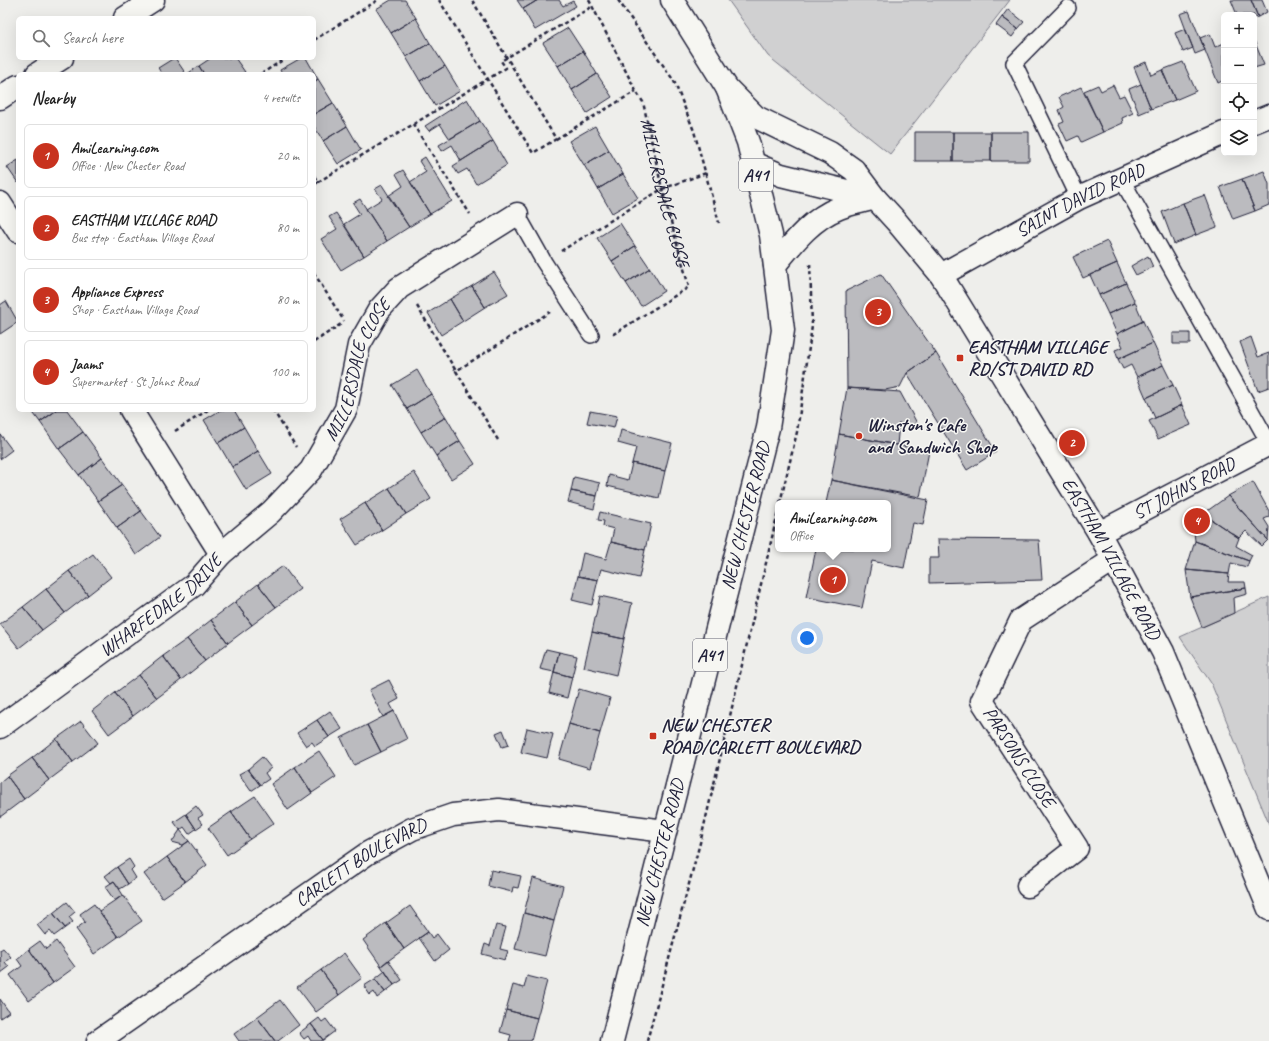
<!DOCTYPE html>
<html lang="en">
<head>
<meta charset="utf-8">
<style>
  :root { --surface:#fff; --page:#f2f2f2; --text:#222; --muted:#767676; --line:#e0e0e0; --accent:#c8321e }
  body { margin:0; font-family:Caveat,sans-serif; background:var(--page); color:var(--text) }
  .controls { position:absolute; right:12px; top:12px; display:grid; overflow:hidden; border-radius:6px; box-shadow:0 4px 16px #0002 }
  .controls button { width:36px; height:36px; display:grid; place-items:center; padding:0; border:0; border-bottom:1px solid var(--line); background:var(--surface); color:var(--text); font:20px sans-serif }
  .you { position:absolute; left:807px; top:638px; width:14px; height:14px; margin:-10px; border:3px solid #fff; border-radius:50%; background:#1a73e8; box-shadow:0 0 0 6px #1a73e833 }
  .badge { display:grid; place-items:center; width:26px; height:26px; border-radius:50%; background:var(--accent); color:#fff; font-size:13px; font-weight:700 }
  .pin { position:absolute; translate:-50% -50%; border:2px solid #fff; box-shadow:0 1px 4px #0006 }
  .popup { position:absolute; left:775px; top:500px; width:116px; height:52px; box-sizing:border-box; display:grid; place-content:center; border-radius:6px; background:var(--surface); filter:drop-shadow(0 1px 3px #0005); font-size:13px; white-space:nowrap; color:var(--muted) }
  .popup b { font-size:15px; color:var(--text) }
  .popup::after { content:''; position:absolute; left:50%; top:100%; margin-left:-8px; border:8px solid transparent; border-top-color:var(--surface) }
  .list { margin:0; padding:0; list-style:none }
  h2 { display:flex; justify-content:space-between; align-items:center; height:52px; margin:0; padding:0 16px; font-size:17px }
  h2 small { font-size:13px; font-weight:400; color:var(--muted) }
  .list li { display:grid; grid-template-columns:26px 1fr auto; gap:12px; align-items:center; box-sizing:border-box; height:64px; margin:0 8px 8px; padding:0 8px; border:1px solid var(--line); border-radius:6px }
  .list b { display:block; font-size:15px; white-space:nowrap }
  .list p { margin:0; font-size:13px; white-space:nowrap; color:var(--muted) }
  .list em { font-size:13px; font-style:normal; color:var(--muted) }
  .icon { flex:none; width:22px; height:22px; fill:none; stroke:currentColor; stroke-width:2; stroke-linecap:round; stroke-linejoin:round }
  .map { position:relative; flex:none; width:1269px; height:1041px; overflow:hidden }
  .search { position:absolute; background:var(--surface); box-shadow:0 4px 16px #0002; left:16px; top:16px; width:300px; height:44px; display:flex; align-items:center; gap:10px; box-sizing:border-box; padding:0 14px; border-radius:6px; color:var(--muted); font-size:15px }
  .panel { position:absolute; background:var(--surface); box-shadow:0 4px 16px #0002; left:16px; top:72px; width:300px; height:340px; border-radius:6px }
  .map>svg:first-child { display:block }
  .green { fill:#d0d0d1; stroke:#797986 }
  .building { fill:#bbbbbf; stroke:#22223b }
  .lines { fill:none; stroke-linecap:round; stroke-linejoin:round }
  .lane-casing { stroke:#22223b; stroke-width:18 }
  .street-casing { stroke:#22223b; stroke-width:25 }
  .secondary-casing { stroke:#22223b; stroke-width:25 }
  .highway-casing { stroke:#22223b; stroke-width:25 }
  .path { stroke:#22223b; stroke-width:2.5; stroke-dasharray:4 3; stroke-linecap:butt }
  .lane { stroke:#f6f6f2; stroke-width:15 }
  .street { stroke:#f6f6f2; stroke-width:22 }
  .secondary { stroke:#f6f6f2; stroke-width:22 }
  .highway { stroke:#f6f6f2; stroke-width:22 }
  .poi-dot { fill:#c8321e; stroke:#f6f6f2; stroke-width:1.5 }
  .labels { text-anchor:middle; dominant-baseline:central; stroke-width:3; stroke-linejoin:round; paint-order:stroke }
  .shield { fill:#f6f6f2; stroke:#626272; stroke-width:1 }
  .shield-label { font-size:18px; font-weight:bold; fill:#22223b }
  .street-label { font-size:19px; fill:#22223b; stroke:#f6f6f2 }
  .poi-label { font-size:19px; font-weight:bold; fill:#22223b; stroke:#f6f6f2; text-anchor:start }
</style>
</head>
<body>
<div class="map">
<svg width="1269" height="1041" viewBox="0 0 1269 1041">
  <rect width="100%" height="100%" fill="#eeeeeb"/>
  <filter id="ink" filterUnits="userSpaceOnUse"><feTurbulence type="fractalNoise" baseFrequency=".025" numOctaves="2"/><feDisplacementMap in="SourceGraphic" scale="8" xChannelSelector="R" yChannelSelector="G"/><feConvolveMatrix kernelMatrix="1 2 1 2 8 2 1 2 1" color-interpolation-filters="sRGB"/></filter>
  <g filter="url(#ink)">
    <path class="green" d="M728,0H1010L890,154L768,56Z
      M1269,597V824L1211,683L1180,637Z"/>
    <path class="building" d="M391,0H405L416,18L391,33L376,9Z
      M517,0H538L523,9Z
      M538,0H559L563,6L573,1L576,6L535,30L523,9Z
      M1231,0H1251L1258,17L1254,18V15H1237Z
      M1251,0H1262L1267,12L1258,17Z
      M1008,9L1024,22L1018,29L1002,17Z
      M1189,11L1205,50L1195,54L1180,14Z
      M1002,17L1018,29L1012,37L996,25Z
      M416,18L430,43L406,57L391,33Z
      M568,28L583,51L558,66L543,43Z
      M1185,29L1193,48L1183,52L1175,33Z
      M1210,34L1215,47L1224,43V80L1218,83L1200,38Z
      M1254,40L1264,65L1254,68Z
      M430,43L445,66L420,81L406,57Z
      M583,51L597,74L572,90L558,66Z
      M174,58H175L186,74H162L158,68Z
      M211,58H235L245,72L242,74H204L199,66Z
      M301,58H306L318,79L314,82V74H282L280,70Z
      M1146,62L1151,75L1162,70L1175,100L1151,109L1134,67Z
      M1183,62L1196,91L1175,100L1162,70Z
      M199,66L204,74H187Z
      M445,66L460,91L435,106L420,81Z
      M597,74L612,97L587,113L572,90Z
      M318,79L333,103L314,114V82Z
      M1141,84L1151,109L1139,114L1129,89Z
      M1098,85L1101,91L1113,85L1119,97L1124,95L1133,113L1122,118L1123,123L1103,132L1084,91Z
      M1081,87L1103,132L1081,142L1078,136L1067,141L1059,124L1064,122L1059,110L1064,107L1059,97Z
      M467,99L480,121L450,139L440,124L429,131L425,126Z
      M333,103L347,126L323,141L314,126V114Z
      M480,121L493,141L461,161L452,145L442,151L439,145Z
      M347,126L361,150L338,164L323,141Z
      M595,126L609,150L584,165L569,141Z
      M915,132H953V161H915Z
      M953,132H991V161H953Z
      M991,132H1029V161H991Z
      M493,141L507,165L476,184L467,169L458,174L453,166Z
      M609,150L623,174L598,189L584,165Z
      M425,157L452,201L430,214L410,182L426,172L419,161Z
      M18,160V183L7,167Z
      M403,170L430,214L409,227L388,196L403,186L396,174Z
      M1264,171L1269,184V205L1255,211L1242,179Z
      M623,174L638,198L612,213L598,189Z
      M1242,179L1255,211L1233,219L1220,187Z
      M382,185L409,227L387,241L366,209L382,199L375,189Z
      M1205,195L1217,227L1196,235L1183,203Z
      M360,199L387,241L364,256L344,224L360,214L353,203Z
      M1183,203L1196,235L1174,244L1162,212Z
      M336,213L364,256L341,270L321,239L337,229L329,217Z
      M620,223L635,246L612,261L597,238Z
      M1107,241L1117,263L1083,278L1073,257Z
      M635,246L650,268L626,283L612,261Z
      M1148,256L1153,267L1136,275L1131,266Z
      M1117,263L1126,283L1099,295L1090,275Z
      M650,268L664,291L641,306L626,283Z
      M494,272L508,294L485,307L472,286Z
      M881,274L936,353L907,373L900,387L885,390L847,388L846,291Z
      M1126,283L1135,302L1108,314L1099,295Z
      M472,286L485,307L463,321L450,299Z
      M450,299L463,321L441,335L428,313Z
      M6,301L18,322L0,334V305Z
      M1135,302L1143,321L1117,334L1108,314Z
      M1143,321L1153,343L1118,359L1115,350L1123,347L1117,334Z
      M1173,333H1190V344H1173Z
      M1251,337L1258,357L1269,353V387L1258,391L1240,342Z
      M1153,343L1163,365L1137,377L1131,365L1123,369L1118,359Z
      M936,353L996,452L967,470L907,373Z
      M1163,365L1173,385L1146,398L1137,377Z
      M417,370L431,394L407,409L392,385Z
      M1173,385L1182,405L1155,418L1146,398Z
      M847,388L900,392L918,425L899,423L897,445L839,434Z
      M431,394L446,417L421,432L407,409Z
      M1182,405L1191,425L1158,439L1149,421Z
      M31,410H57L40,422Z
      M57,410H67L83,432L59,449L40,422Z
      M221,410H234L244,427L218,443L204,420Z
      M590,411L617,416L614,428L587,423Z
      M446,417L460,441L436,456L421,432Z
      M244,427L258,451L232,467L218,443Z
      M621,430L672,443L665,471L632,463L636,448L618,443Z
      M83,432L102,458L79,475L59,449Z
      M0,434L12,450L0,459Z
      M839,434L929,451L920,497L831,480Z
      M460,441L475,464L451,479L436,456Z
      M258,451L272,474L246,490L232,467Z
      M102,458L122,485L98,501L79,475Z
      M632,463L665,471L659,498L607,486L609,475L628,480Z
      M414,472L431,499L406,514L389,488Z
      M574,477L600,483L597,496L571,491Z
      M831,480L928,500L923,525L913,523L904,568L872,561L862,608L806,597L816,549H888V503H826Z
      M1253,482L1269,511V517L1264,519L1269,527L1268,540L1228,496Z
      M122,485L141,511L117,528L98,501Z
      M389,488L406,514L382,530L365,503Z
      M571,491L597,496L594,509L568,502Z
      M1228,496L1268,540L1262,546L1246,531L1239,538L1203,514Z
      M365,503L382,530L357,545L340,519Z
      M141,511L160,537L136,555L117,528Z
      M600,512L651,524L645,550L611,542L614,529L603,526L604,521L598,520Z
      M1203,514L1239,538L1236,546L1252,555L1249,561L1195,541L1193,522Z
      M938,539L1039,540L1042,580L929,583V558H939Z
      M1195,541L1249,561L1247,567L1231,563L1229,574L1186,570Z
      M611,542L645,550L639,578L601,569L598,580L578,576L583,553L606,559Z
      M93,554L111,577L88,595L69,571Z
      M283,566L300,589L276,607L258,584Z
      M1186,570L1229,574L1228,582H1245L1246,588L1190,597Z
      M69,571L88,595L65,613L46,589Z
      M578,576L598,580L592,605L572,600Z
      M258,584L276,607L252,625L235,602Z
      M1246,588L1247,594L1233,598L1234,613L1202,627L1190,597Z
      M46,589L65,613L42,630L23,607Z
      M600,596L632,603L624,639L592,632Z
      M235,602L252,625L228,643L211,620Z
      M23,607L42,630L19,648L0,624Z
      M211,620L228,643L205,661L187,639Z
      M592,632L624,639L616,675L584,667Z
      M187,639L205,661L181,680L163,656Z
      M546,649L559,652L554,672L540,669Z
      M559,652L577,656L572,677L554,672Z
      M163,656L181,680L157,698L139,675Z
      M554,672L572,677L567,698L549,693Z
      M139,675L157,698L133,716L115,693Z
      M389,680L399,699L390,704L394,711L383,717L369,690Z
      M579,689L610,698L600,733L569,724Z
      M115,693L133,716L109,734L92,711Z
      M330,711L342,729L329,737L317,720Z
      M394,711L407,739L381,752L367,725Z
      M317,720L329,737L315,746L312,742L306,746L297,733Z
      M81,721L98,743L73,762L56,739Z
      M569,724L600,733L590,768L559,759Z
      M367,725L381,752L354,765L341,738Z
      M527,728L553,734L547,758L521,752Z
      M503,730L509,745L502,747L496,733Z
      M56,739L73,762L49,780L32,758Z
      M319,751L336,777L312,793L295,767Z
      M262,757L271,768L265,773L269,779L260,785L248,769Z
      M32,758L49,780L24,799L7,776Z
      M295,767L312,793L288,810L271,784Z
      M248,769L260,785L251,791L239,774Z
      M7,776L24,799L0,817V782Z
      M255,796L274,823L250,839L231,812Z
      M196,806L203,815L198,818L203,824L196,829L186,814Z
      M231,812L250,839L227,855L208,828Z
      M186,814L196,829L189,834L184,827L180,830L174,822Z
      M180,830L189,841L183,845L172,842Z
      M189,841L207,865L185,882L167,857Z
      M167,857L185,882L162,898L144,874Z
      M129,859L134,867L131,870L136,878L128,884L117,867Z
      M117,867L128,884L120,889L114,881L111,883L105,876Z
      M491,870L521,876L518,888L513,887L512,892L488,886Z
      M533,878L563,886L554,921L524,913Z
      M114,881L123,895L115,901L105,887Z
      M123,895L142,921L118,937L99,911Z
      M67,902L75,912L69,917L73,922L65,928L53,913Z
      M94,904L118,937L94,954L76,929L85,922L80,914Z
      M410,906L428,932L404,949L386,923Z
      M53,913L65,928L54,936L50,931L45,935L37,925Z
      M524,913L554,921L545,956L515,949Z
      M386,923L404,949L381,966L363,940Z
      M496,925L506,927L500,949L508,951L505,960L482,954L485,944L490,946Z
      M428,932L432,938L437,934L449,950L435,961L419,938Z
      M40,941L46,949L56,941L75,967L53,983L29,949Z
      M3,948L11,957L5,962L9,967L1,973L0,950Z
      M29,949L53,983L29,1001L10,975L22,966L17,959Z
      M344,953L362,978L339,995L321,970Z
      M388,960L402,980L394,985L381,966Z
      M321,970L339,995L316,1012L297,987Z
      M385,971L394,985L385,992L375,979Z
      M527,976L547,981L537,1018L506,1010L513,985L524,988Z
      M375,979L385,992L377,998L374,992L370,995L364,986Z
      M0,999L9,1012L0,1018Z
      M280,1000L299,1025L278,1041H275L257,1017Z
      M506,1010L537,1018L531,1041H509L511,1035L500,1032Z
      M257,1017L275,1041H239L234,1034Z
      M319,1018L322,1022L326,1019L335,1031L323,1040L311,1024Z
      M311,1024L323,1040L321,1041H311L308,1036L304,1039L299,1033Z"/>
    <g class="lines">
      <defs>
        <path id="lane" d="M1068,8L1014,63L1079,198
          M1122,180L1269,443
          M517,214L544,262L591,335"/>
        <g id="street">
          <path d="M125,18L153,0"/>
          <path d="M37,74L62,58"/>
          <path d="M0,98L18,86"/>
          <path d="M1254,122L1269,116"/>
          <path d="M0,203L18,231"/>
          <path id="s2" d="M941,275L1079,198L1224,133"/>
          <path id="s3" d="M1099,533L1269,444"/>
          <path id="s4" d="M221,554L271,512L311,470L346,409L359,345L379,310L399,288L517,214"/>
          <path id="s5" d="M0,727L194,585L221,554L131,410"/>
          <path d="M1028,886L1077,848L982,701L1021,620L1113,560"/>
          <path id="s6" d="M98,1041L368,853L412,829L453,815L499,810L665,831"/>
        </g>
        <g id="secondary">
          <path id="s7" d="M727,88L756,117L830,153L854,170L875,198L896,221L941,275L1099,533L1163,652L1269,909"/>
          <path d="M753,163L781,175L875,198"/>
          <path d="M775,265C793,243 811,219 839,208C849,204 861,202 872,199"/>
        </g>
        <g id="highway">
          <path id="s8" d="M612,1041L768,428L783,330L771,235L748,142L727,88L672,0"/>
        </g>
      </defs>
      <use href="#lane" class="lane-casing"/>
      <use href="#street" class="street-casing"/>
      <use href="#secondary" class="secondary-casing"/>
      <use href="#highway" class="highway-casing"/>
      <g class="path">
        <path d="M439,0L533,153L556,139L472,0"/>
        <path id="s1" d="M589,0L636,91L643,102L662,189L689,287L612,335"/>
        <path d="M618,0L674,81L694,131L719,223"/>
        <path d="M314,40L378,0"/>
        <path d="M261,74L286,58"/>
        <path d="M413,124L470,214"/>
        <path d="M556,139L636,91"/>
        <path d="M314,176L318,182L314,185"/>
        <path d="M318,182L506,68L501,61L593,6"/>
        <path d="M561,251L662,189L706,173"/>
        <path d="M314,273L344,321"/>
        <path d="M417,306L456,371"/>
        <path d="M314,342L341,324"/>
        <path d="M273,410L296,447"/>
        <path d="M175,431L208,410"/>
        <path d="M498,440L456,371L550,312"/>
        <path d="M780,503L797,432L812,326L810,262"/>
        <path d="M647,1041L701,839L778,512"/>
      </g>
      <use href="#lane" class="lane"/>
      <use href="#street" class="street"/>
      <use href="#secondary" class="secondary"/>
      <use href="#highway" class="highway"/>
    </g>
  </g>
  <g class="poi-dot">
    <rect x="956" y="354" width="8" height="8" rx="2"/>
    <circle cx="859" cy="436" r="4"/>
    <rect x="649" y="732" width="8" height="8" rx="2"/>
  </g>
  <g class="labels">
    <g class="shield">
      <rect x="739" y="159" width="34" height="32" rx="3"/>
      <rect x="693" y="639" width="34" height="32" rx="3"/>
    </g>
    <g class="shield-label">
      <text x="756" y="175">A41</text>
      <text x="710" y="655">A41</text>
    </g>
    <g class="street-label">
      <text stroke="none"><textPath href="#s1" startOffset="209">MILLERSDALE CLOSE</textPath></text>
      <text stroke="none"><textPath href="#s2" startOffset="158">SAINT DAVID ROAD</textPath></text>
      <text stroke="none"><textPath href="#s4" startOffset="235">MILLERSDALE CLOSE</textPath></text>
      <text stroke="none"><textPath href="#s3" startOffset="96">ST JOHNS ROAD</textPath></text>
      <text stroke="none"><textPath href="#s8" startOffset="542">NEW CHESTER ROAD</textPath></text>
      <text stroke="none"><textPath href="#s7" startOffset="620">EASTHAM VILLAGE ROAD</textPath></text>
      <text stroke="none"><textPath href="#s5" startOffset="202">WHARFEDALE DRIVE</textPath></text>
      <text transform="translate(1019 757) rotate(57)">PARSONS CLOSE</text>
      <text stroke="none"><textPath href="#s8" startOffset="194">NEW CHESTER ROAD</textPath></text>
      <text stroke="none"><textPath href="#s6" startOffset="318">CARLETT BOULEVARD</textPath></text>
    </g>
    <g class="poi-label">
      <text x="968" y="347">EASTHAM VILLAGE<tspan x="968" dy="22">RD/ST DAVID RD</tspan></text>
      <text x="867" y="425">Winston's Cafe<tspan x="867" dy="22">and Sandwich Shop</tspan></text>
      <text x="661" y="725">NEW CHESTER<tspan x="661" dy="22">ROAD/CARLETT BOULEVARD</tspan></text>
    </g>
  </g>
</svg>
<div class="controls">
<button>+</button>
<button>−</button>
<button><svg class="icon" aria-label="locate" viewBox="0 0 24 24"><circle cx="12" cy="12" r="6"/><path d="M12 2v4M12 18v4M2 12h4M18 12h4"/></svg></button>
<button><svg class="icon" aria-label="layers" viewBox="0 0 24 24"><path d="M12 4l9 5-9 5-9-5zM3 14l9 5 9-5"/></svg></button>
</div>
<div class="you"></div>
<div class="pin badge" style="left:833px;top:580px">1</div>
<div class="popup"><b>AmiLearning.com</b>Office</div>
<div class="pin badge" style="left:1072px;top:443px">2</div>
<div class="pin badge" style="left:878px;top:312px">3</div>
<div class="pin badge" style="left:1197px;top:521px">4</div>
<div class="search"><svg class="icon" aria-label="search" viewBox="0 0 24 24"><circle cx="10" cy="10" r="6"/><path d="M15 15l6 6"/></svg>Search here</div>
<section class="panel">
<h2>Nearby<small>4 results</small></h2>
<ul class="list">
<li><span class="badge">1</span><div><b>AmiLearning.com</b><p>Office · New Chester Road</p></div><em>20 m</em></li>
<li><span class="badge">2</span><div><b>EASTHAM VILLAGE ROAD</b><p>Bus stop · Eastham Village Road</p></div><em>80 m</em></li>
<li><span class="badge">3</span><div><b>Appliance Express</b><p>Shop · Eastham Village Road</p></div><em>80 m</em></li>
<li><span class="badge">4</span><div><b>Jaams</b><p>Supermarket · St Johns Road</p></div><em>100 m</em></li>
</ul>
</section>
</div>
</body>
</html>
